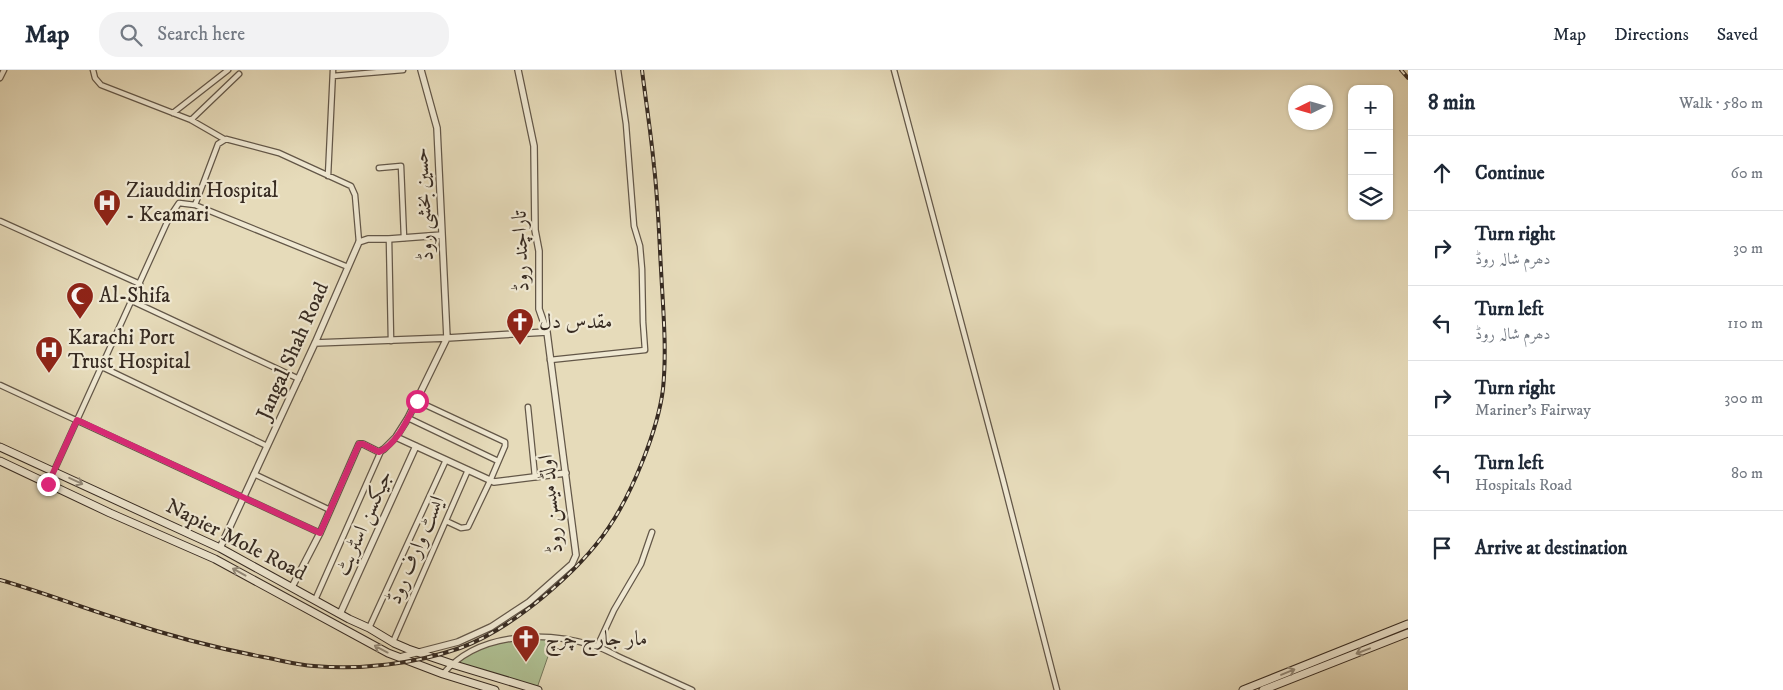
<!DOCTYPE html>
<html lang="en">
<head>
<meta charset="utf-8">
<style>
  :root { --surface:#fff; --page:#f2f2f3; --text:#1f2937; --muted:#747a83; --line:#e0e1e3 }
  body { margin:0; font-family:"IM FELL DW Pica",Amiri,serif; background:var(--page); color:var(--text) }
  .controls { position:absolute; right:15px; top:15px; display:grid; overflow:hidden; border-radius:10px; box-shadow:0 1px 4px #0004 }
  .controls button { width:45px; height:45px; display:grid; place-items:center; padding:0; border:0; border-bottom:1px solid var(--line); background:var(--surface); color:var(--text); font:25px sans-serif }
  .compass { position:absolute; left:1288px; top:15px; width:45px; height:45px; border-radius:50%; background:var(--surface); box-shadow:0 1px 4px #0004; rotate:265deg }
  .stop { position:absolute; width:15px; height:15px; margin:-11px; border:4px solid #db2777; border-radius:50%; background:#fff }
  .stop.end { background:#db2777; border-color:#fff; box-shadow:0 1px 5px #0008 }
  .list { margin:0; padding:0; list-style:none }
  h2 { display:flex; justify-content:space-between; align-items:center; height:65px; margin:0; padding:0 20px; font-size:21px }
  h2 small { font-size:16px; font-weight:400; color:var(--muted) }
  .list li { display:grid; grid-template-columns:32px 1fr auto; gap:15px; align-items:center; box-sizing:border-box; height:75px; padding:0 20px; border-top:1px solid var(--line) }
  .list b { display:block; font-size:19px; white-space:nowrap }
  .list p { margin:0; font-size:16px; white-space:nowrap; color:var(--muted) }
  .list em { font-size:16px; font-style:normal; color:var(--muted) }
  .icon { flex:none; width:28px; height:28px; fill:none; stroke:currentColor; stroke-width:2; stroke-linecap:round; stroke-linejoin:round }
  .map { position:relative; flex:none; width:1408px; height:620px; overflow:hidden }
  header { display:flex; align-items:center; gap:30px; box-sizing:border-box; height:70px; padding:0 25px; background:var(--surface); border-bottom:1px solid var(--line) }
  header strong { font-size:24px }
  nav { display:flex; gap:28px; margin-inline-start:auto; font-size:18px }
  .search { width:350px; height:45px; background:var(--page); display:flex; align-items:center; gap:12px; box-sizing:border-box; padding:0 18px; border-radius:20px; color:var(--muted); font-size:19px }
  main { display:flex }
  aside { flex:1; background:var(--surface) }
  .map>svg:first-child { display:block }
  .green { fill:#afc194; stroke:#73765b }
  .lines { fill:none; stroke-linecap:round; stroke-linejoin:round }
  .minor-casing { stroke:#635748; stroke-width:7 }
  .tertiary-casing { stroke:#635748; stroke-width:8 }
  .secondary-casing { stroke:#372b22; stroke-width:9 }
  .minor { stroke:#efe8d2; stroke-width:4.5 }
  .tertiary { stroke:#efe8d2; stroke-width:5.5 }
  .secondary { stroke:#efe8d2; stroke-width:7 }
  .rail-casing { stroke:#372b22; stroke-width:4 }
  .rail { stroke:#efe8d2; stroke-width:2; stroke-dasharray:5.5; stroke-linecap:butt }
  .oneway { stroke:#938a7a }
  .route { stroke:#db2777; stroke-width:6 }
  .labels { text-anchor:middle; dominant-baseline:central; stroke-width:4.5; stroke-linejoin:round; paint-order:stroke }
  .poi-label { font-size:21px; fill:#372b22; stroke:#efe8d2; text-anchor:start }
  .street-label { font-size:21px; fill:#372b22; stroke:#efe8d2 }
</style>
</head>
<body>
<header>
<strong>Map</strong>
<div class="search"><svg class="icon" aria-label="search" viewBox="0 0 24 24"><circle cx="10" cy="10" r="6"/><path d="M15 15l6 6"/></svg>Search here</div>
<nav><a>Map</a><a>Directions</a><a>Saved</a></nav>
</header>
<main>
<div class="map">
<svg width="1408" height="620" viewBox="0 0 1408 620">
  <rect width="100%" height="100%" fill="#e6dbba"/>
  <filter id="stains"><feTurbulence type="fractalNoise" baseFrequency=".004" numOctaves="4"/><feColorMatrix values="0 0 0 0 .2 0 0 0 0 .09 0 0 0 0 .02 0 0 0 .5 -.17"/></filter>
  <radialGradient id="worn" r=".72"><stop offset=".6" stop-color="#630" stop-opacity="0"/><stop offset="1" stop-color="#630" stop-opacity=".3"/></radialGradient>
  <path class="green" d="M527,569H554L537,618L453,594C479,577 497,572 527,569Z"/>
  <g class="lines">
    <defs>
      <path id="minor" d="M93,0L95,8L101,15L191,50L224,69
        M894,0L1002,406L1057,620
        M333,6L403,0
        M0,8L4,0
        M173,43L228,0
        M191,50L239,4
        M379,98L401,96L404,168
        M328,106L333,0
        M195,135L218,74L226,69L279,83L351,116L355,125L359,172
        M0,151L140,214
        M389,169L391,271
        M132,231L299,309
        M550,290L645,280L643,252L642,199L640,176L634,156L626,54L618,0
        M102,297L267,376
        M0,315L320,463
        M417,331L505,372V376L490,411L468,457L461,458L446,451
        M528,337L535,407
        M408,348L498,391
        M254,404L330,440
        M48,414L169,148L179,133L195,135L348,197
        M315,530L381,381
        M369,558L446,390
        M393,572L468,400
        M597,577L614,540L641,494L652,462
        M443,604C479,561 546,561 595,576C606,579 616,586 626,590C648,600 670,610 692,620"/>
      <path id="tertiary" d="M315,273L447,268L547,262
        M396,367L494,412L566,403
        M220,478L315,273L359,172L368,169H389L442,165
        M292,517L320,463L359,374H363L379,382L384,379L396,367L408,348L447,268L437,58L421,0
        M340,544L416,376
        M400,587L458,572L491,557L529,532L572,494L576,485L547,262L539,239V181L535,160L534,76L518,0"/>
      <path id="secondary" d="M0,377L220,478L349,549L369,558L394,573L408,579L455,595L538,620
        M0,391L110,443L215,489L388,583L443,604L495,620
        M1243,620L1408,554
        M1263,620L1408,563"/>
    </defs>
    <use href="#minor" class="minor-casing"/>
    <use href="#tertiary" class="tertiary-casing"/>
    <use href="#secondary" class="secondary-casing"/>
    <use href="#minor" class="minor"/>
    <use href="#tertiary" class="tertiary"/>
    <use href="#secondary" class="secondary"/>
    <defs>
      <path id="rail" d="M1401,0L1408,8
        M0,510C42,522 83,538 125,551C170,566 216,578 263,587C280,590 297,595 314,596C362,600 414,594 460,578C512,559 579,502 609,457C632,423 658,360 663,319C667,279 663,239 661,199C659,165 658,130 654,96C651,64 646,32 642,0"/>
    </defs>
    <use href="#rail" class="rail-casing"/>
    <use href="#rail" class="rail"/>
  </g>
  <defs><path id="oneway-shaft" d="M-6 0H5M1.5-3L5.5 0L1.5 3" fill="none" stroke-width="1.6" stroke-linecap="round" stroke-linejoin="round" transform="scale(1.25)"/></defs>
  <g class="oneway">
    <use href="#oneway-shaft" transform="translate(76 411) rotate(25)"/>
    <use href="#oneway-shaft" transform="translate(239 502) rotate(-151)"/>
    <use href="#oneway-shaft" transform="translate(381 579) rotate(-152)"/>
    <use href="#oneway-shaft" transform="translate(1363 581) rotate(159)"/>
    <use href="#oneway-shaft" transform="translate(1288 602) rotate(-22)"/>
  </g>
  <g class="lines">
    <path class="route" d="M48,414L77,350L320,463L359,374H363L379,382C398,373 408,348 417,331"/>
  </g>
  <defs>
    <symbol id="hospital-pin" viewBox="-11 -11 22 30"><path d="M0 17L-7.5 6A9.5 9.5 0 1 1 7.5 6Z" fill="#8f2418" stroke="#efe8d2"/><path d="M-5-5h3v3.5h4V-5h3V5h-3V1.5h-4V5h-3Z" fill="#fff"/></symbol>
    <symbol id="mosque-pin" viewBox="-11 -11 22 30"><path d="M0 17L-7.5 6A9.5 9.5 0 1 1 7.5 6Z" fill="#8f2418" stroke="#efe8d2"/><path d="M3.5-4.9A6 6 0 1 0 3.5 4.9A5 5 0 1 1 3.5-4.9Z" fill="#fff"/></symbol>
    <symbol id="church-pin" viewBox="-11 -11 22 30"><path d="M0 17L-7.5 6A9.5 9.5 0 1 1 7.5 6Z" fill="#8f2418" stroke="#efe8d2"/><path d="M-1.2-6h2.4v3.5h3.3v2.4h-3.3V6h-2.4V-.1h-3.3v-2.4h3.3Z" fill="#fff"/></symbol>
  </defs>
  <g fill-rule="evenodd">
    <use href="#hospital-pin" x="91" y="117" width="32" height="43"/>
    <use href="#mosque-pin" x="64" y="210" width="32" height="43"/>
    <use href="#church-pin" x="504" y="236" width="32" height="43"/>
    <use href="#hospital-pin" x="33" y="264" width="32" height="43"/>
    <use href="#church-pin" x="510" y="553" width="32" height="43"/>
  </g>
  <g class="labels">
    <g class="poi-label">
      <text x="126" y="121">Ziauddin Hospital<tspan x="126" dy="24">- Keamari</tspan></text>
      <text x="99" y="226">Al-Shifa</text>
      <text x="539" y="252">مقدس دل</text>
      <text x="68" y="268">Karachi Port<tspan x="68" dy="24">Trust Hospital</tspan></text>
      <text x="545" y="569">مار جارج چرچ</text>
    </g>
    <g class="street-label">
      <text transform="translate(424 134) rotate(-93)">حسین بخشی روڈ</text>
      <text transform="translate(521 181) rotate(-92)">تاراچند روڈ</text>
      <text transform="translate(293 281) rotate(-66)">Jangal Shah Road</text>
      <text transform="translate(551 434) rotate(-96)">اولڈ میسن روڈ</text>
      <text transform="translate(364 453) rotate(-66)">جیکسن اسٹریٹ</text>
      <text transform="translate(236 470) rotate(27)">Napier Mole Road</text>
      <text transform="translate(416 480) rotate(-67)">ایسٹ وارف روڈ</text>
    </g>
  </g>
  <rect width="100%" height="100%" filter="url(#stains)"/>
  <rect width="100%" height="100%" fill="url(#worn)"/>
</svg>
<div class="controls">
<button>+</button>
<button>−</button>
<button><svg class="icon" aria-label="layers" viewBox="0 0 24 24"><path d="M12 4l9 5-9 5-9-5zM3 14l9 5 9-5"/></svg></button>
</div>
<svg class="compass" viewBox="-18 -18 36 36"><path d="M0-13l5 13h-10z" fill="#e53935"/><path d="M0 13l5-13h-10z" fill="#747a83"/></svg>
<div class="stop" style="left:417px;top:331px"></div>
<div class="stop end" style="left:48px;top:414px"></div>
</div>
<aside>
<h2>8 min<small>Walk · 580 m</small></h2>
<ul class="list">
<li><svg class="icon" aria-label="ahead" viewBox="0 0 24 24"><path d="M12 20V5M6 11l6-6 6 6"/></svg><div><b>Continue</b></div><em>60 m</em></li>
<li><svg class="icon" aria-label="right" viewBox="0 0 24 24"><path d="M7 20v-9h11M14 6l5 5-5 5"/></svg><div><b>Turn right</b><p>دھرم شالہ روڈ</p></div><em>30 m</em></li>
<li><svg class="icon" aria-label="left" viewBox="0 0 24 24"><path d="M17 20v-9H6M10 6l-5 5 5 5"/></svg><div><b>Turn left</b><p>دھرم شالہ روڈ</p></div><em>110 m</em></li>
<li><svg class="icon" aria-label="right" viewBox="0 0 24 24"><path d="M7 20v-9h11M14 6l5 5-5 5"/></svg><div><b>Turn right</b><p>Mariner's Fairway</p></div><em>300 m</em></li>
<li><svg class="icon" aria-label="left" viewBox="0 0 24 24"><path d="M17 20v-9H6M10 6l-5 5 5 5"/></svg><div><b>Turn left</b><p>Hospitals Road</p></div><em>80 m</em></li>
<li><svg class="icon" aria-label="arrive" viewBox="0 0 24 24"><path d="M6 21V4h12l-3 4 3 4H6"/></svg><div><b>Arrive at destination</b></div></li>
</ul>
</aside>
</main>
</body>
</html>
